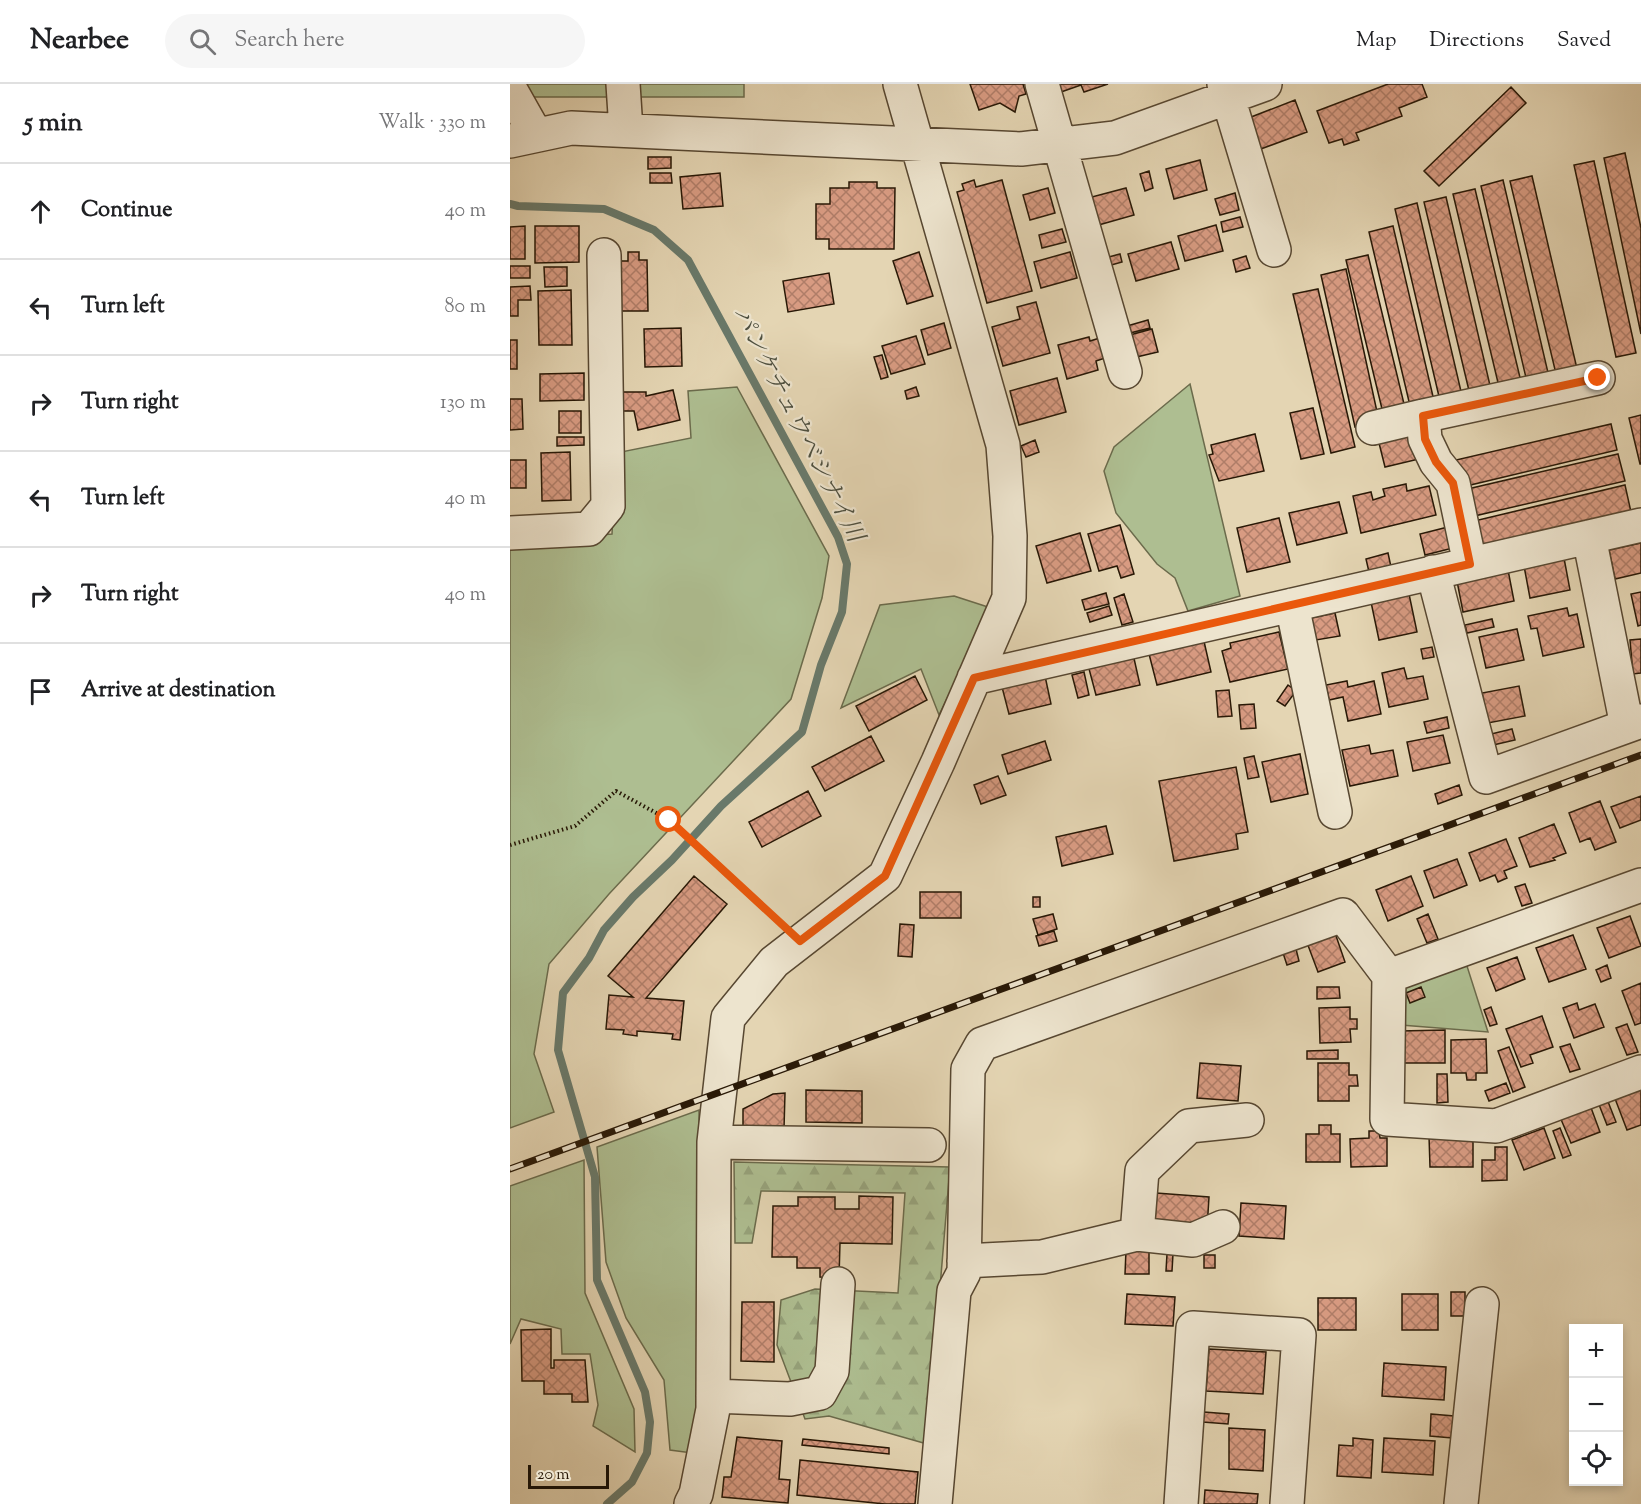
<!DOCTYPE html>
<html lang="en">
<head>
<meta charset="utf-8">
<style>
  :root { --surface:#fff; --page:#f6f6f6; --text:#202124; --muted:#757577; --line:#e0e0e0 }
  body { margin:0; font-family:"Sorts Mill Goudy","Noto Serif JP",serif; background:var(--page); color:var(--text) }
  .controls { position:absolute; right:18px; bottom:18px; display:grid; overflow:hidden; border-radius:0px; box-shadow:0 3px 9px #0003 }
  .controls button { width:54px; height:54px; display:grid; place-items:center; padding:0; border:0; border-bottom:2px solid var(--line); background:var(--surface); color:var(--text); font:30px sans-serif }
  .scale { position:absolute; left:18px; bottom:15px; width:81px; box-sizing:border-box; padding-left:6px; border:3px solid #281806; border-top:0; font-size:16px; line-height:21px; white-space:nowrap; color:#281806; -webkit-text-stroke:4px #ede4ce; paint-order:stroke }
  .stop { position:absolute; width:18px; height:18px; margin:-14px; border:4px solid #ea580c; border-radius:50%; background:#fff }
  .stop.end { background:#ea580c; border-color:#fff; box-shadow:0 2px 6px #0008 }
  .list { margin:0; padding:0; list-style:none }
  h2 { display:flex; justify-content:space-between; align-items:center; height:78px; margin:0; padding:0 24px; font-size:26px }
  h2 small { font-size:20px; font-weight:400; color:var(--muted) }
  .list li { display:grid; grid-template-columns:39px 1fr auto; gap:18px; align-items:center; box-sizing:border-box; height:96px; padding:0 24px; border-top:2px solid var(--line) }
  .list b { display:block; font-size:22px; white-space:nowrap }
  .list em { font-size:20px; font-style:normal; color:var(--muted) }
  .icon { flex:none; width:33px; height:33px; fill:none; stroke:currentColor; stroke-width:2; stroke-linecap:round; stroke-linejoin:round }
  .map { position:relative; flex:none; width:1131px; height:1420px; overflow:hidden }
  header { display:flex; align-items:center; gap:36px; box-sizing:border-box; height:84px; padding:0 30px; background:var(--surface); border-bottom:2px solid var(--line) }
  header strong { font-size:28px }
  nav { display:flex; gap:33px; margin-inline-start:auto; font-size:21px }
  .search { width:420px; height:54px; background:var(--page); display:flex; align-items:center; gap:15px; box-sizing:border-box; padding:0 21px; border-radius:33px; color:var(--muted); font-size:22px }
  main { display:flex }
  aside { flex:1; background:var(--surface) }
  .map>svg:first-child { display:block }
  .grass { fill:#aebe91; stroke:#6b6b4c; stroke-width:1.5 }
  .forest { fill:url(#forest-firs); stroke:#6b6b4c; stroke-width:1.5 }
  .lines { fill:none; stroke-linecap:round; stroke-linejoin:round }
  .stream { stroke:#69796a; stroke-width:8 }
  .building { fill:url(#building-cross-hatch); stroke:#281806; stroke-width:1.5 }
  .minor-casing { stroke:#574731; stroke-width:36 }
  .path { stroke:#281806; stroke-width:4; stroke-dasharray:1.5 3; stroke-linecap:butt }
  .minor { stroke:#ede4ce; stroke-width:33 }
  .rail-casing { stroke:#281806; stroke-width:7 }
  .rail { stroke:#ede4ce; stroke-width:4.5; stroke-dasharray:14; stroke-linecap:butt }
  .route { stroke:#ea580c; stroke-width:8 }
  .labels { text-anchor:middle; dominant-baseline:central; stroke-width:4.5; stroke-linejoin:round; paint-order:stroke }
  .water-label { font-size:24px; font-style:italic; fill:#4e5040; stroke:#ede4ce }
</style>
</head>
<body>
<header>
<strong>Nearbee</strong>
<div class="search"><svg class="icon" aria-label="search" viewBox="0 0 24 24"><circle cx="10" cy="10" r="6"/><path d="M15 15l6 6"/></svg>Search here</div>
<nav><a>Map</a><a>Directions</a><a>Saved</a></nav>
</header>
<main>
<aside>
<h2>5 min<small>Walk · 330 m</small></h2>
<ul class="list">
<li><svg class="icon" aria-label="ahead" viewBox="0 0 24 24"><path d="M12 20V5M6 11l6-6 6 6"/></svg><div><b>Continue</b></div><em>40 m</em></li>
<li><svg class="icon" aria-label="left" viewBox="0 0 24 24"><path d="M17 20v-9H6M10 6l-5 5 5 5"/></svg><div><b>Turn left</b></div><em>80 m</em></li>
<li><svg class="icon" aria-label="right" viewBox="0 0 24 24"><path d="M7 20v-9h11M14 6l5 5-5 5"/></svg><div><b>Turn right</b></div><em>130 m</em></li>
<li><svg class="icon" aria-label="left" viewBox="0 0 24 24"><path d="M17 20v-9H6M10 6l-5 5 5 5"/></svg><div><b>Turn left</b></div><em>40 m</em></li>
<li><svg class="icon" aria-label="right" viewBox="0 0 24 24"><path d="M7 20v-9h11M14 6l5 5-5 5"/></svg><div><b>Turn right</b></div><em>40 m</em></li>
<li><svg class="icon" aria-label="arrive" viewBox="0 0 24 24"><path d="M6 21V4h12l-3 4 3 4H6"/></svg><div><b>Arrive at destination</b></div></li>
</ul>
</aside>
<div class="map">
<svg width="1131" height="1420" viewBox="0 0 1131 1420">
  <defs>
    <pattern id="forest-firs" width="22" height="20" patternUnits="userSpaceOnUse" patternTransform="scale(1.5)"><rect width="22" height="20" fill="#aebe91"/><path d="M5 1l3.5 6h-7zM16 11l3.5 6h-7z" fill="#96a37c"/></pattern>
    <pattern id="building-cross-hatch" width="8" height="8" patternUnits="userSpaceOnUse" patternTransform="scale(1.5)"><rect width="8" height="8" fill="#d89b82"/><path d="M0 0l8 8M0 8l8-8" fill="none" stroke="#af7d68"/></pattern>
  </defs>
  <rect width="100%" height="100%" fill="#e4d5b3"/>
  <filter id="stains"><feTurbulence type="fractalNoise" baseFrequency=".00333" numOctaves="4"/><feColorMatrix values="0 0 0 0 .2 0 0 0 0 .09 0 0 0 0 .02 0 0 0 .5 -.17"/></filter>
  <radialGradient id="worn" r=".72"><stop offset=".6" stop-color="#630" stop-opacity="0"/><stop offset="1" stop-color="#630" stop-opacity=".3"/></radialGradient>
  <path class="grass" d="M10,0H234V13H18Z
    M680,300L730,512L678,527L665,494L647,480L606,429L594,387L604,363Z
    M227,303L319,472L312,514L281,615L99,810L39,880L24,970L44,1028L0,1044V457L102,450L106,369L181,354L178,307Z
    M444,512L481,524L429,631L411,585L331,624L370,521Z
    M956,879L978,948L891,941L890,906Z
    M189,1026L191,1301L182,1369L160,1366L154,1296L116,1234L96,1178L87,1063Z
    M74,1076L75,1209L124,1325L125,1368L83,1342L88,1321L80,1270H52L51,1245L11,1235L0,1260V1102Z"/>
  <path class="forest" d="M224,1078L440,1083L417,1360L319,1332L295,1335L267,1261L271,1216L305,1205L388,1209L395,1109L251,1107L242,1159H225Z"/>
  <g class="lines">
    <path class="stream" d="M0,120L8,122L94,125L144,146L178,176L328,453L337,480L332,528L311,581L292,648L211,722L162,776L123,813L94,846L79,874L53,909L48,966L85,1093L87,1196L135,1308L140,1338L137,1369L122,1398L97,1420"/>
  </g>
  <path class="building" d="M460,0H513L516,10L509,12L505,28L490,19L469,26Z
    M548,0H598L574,8L571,1L551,8Z
    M878,0H912L917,13L889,24L892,32L846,49L849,56L834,61L832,55L819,59L807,27Z
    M1001,3L1016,19L929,102L914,87Z
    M785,16L797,48L748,66L736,35Z
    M1115,69L1131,144V250L1094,74Z
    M138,73H161V84L138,85Z
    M690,76L697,106L664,115L656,85Z
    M1084,77L1126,269L1106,273L1064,81Z
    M639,87L643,104L635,107L630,90Z
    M140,89H161L162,99H140Z
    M210,89L213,122L173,125L170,93Z
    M1022,92L1068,289L1047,294L1000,97Z
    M464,96L466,103L492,96L522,207L477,219L447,108L454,106L452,100Z
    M993,96L1039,293L1017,298L971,102Z
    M339,98H367V104H385L384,165H319V155H306V120H320V104H339Z
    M538,104L545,129L520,136L513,111Z
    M616,104L624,131L585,142L578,114Z
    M965,105L1012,302L990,307L943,110Z
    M725,109L729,126L710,131L705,115Z
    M936,113L982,310L961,315L914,118Z
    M907,119L953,316L931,321L885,125Z
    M730,133L733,143L713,148L711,138Z
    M706,141L713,167L675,177L668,152Z
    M15,142V175H0V143Z
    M25,142H69V178L25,179Z
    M883,142L925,321L901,326L859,148Z
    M552,145L556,158L532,164L529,151Z
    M661,158L669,185L626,197L618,170Z
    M118,168H129V176H137L138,227H111L110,177H118Z
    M409,168L423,212L397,220L383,177Z
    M560,168L567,194L531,204L524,178Z
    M610,170L612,178L594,183L591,175Z
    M858,171L895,324L873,329L836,176Z
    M736,172L740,184L726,188L723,176Z
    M0,182H20V194H0Z
    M34,183H57V202L35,203Z
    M836,185L869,337L845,343L811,191Z
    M319,189L324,220L278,228L273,197Z
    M20,202L21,216H8V232H0V203Z
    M808,205L845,363L821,369L783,210Z
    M61,206L62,261H29L28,207Z
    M526,218L540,269L493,282L482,243L510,235L507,223Z
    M638,236L640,244L620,249L617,242Z
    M434,239L441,264L418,271L411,246Z
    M171,244L172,282L135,283L134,245Z
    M642,245L648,268L622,274L616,252Z
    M406,252L415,280L381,290L372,262Z
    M579,253L580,257L593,253L598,273L586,277L588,286L557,295L548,261Z
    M0,256H7V285H0Z
    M372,271L378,293L371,295L364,273Z
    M74,289V316L30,317V290Z
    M547,294L556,328L509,341L500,307Z
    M406,303L409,312L397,315L395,307Z
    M163,306L170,336L128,346L124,327H101L100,308H136V312Z
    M0,315H12L13,345L0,346Z
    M803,324L814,370L791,375L780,329Z
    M49,327H71V349H49Z
    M1131,331V380H1130L1119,334Z
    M1101,340L1107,366L952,403L946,376Z
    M745,350L754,387L709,397L699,371L703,370L701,361Z
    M904,351L909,375L875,383L869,359Z
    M47,353H74V361L47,362Z
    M525,356L529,368L516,373L511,362Z
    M60,368L61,416L32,417L31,369Z
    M1108,370L1115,397L960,433L953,406Z
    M0,376H16V404H0Z
    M896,400L897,407L919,402L926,431L851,449L843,412L861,408L863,416L875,412L873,405Z
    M1115,401L1121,428L966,464L960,438Z
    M829,418L837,449L787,461L779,429Z
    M769,434L780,478L737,488L727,444Z
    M610,441L624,490L611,494L607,482L589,487L578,450Z
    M938,443L943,464L915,471L910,450Z
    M570,449L581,487L537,499L526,462Z
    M1131,459V489L1105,495L1099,466Z
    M878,469L881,483L859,488L856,475Z
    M1054,474L1060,506L1020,514L1014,482Z
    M998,486L1004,517L953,528L947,497Z
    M1131,508V541L1128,542L1121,510Z
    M596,509L599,520L575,526L572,516Z
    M614,510L623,538L612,541L604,514Z
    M899,510L907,548L869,556L861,518Z
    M599,522L602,531L580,538L577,529Z
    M1057,524L1059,532L1067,530L1074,563L1033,572L1027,544L1021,545L1018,532Z
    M825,529L830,552L806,556L801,534Z
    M982,535L984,543L957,549L955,541Z
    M1007,545L1014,576L976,584L969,553Z
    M769,548L778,585L720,598L712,567L721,564L720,559Z
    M693,553L701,588L647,601L638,566Z
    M1131,555V589L1123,590L1120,556Z
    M922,563L924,573L913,575L911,565Z
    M623,570L630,601L586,611L578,581Z
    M894,584L897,595L913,592L918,615L879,623L872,589Z
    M574,588L579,611L568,614L562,591Z
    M405,592L417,616L359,647L346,622Z
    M535,592L541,620L499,630L492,603Z
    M837,597L838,603L864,597L871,630L838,637L833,613L819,616L816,601Z
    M778,601L786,607L775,622L767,617Z
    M1009,602L1015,632L978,639L972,609Z
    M719,606L722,632L708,633L706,607Z
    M744,620L746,644L731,645L729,621Z
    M937,633L939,644L917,649L914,638Z
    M1002,645L1005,656L983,661L981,650Z
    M933,651L940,679L903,687L897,658Z
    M361,652L374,677L315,707L302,683Z
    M535,657L541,676L498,690L492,671Z
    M859,661L861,670L883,666L888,692L840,702L832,666Z
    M790,670L798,710L761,718L752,678Z
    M744,672L749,693L738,695L734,674Z
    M726,683L738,748L726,750L728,765L664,777L649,697Z
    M488,692L496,711L471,720L464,701Z
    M949,701L952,711L928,720L925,710Z
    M298,707L311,732L252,763L239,738Z
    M1131,712V736L1110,744L1101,723Z
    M1090,717L1106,758L1085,766L1080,754L1070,758L1059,729Z
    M1044,740L1056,769L1043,774L1045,776L1020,783L1009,754Z
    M596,742L603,770L552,782L546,753Z
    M996,755L1007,782L994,787L997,794L988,798L985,791L970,797L959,769Z
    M947,775L957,801L924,814L914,787Z
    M184,792L217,820L136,914L174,917L170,956L162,955L163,950L127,947V952L113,950L114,946L96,945L99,911L123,913L98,892Z
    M901,792L913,822L878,837L866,806Z
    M1015,800L1022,819L1012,822L1005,803Z
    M410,808H451V834H410Z
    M523,813H530V823H523Z
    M543,830L547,845L528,851L523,835Z
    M918,830L928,855L917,859L907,835Z
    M1120,832L1131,862L1099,874L1087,844Z
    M390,840L404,841L402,873L388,872Z
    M824,846L835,878L808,888L796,856Z
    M544,847L547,857L529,862L526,852Z
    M1063,851L1076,885L1039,898L1026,864Z
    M786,865L789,877L777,881L773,869Z
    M1007,873L1015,895L986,907L977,884Z
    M1097,881L1101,894L1091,898L1086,886Z
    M1131,899V939L1125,941L1112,907Z
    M807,903H829L830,914L807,915Z
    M911,903L915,913L900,919L896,909Z
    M1067,919L1069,926L1085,920L1094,943L1064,954L1053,924Z
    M840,923V935H847V945H840L841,958L810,959L809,924Z
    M981,923L987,940L980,942L974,926Z
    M1032,932L1043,963L1020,971L1023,979L1011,983L996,945Z
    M1117,940L1128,968L1117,971L1106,944Z
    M935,946V979H890V947Z
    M976,955L977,989H966V996H957L956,989H941V956Z
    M1060,960L1070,985L1060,988L1050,963Z
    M999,963L1015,1003L1003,1008L988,967Z
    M828,966V975H797V967Z
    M690,979L731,982L728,1017L687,1014Z
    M808,979H839V991H847L848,1002H839V1017H808Z
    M927,990H937L938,1018L927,1019Z
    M996,999L1000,1009L979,1017L975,1007Z
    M1131,1002V1041L1117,1046L1104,1012Z
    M296,1006L352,1007V1039L296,1038Z
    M275,1009L274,1045H233V1025L263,1010Z
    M1095,1010L1106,1038L1097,1041L1086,1013Z
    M1080,1021L1090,1048L1061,1059L1050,1033Z
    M809,1041H821V1050H830V1078H796V1050H809Z
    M1034,1044L1045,1074L1014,1086L1002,1056Z
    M1050,1044L1061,1071L1053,1074L1043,1047Z
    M859,1047H869L870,1054H877V1082L841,1083L840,1055L859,1054Z
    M919,1052H963V1083H920Z
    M985,1063H997V1096L972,1097V1076H985Z
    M646,1109L699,1113L697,1145L644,1142Z
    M349,1112L383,1113L382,1160L330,1159L329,1194L310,1193V1184H287V1173H262L263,1122H288V1113H325V1125H349Z
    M731,1119L776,1122L774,1155L729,1152Z
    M616,1166L639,1167V1190H615Z
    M657,1170H663L662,1187H656Z
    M694,1171H705V1184H694Z
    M941,1208H955V1232H941Z
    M617,1210L665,1213L663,1242L615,1240Z
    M892,1210H928V1246H892Z
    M808,1214H846V1246H808Z
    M232,1218H264V1278L231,1277Z
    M41,1245V1284H44V1276H75L78,1318H62V1310H34V1297H12L11,1246Z
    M699,1265L756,1268L753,1310L696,1307Z
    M874,1279L936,1283L934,1316L872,1312Z
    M694,1328L719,1330L718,1340L693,1338Z
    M921,1330L944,1332L942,1354L920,1352Z
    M719,1344L755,1346L753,1387L719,1385Z
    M227,1353L272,1357L269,1395L280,1396L278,1419L212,1413L214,1393H221Z
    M843,1354L863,1356L861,1394L827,1392L829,1361L843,1362Z
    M874,1354L925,1357L923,1391L872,1388Z
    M293,1355L379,1364V1370L292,1361Z
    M290,1376L408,1388L405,1420H375L287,1411Z
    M695,1406L748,1410L747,1420H694Z"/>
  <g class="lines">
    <defs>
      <path id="minor" d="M113,0L116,46
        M532,0L615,288
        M714,0L764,166
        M0,5L26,51
        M0,57L61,44L511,65L605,54L755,0
        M863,344L913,332
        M0,449L79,445L98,422L94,171
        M1079,453L1117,642
        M960,480L943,399L926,378L915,355L913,332L1088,294
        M923,488L976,693L1131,637
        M782,521L825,728
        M464,594L1131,441
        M879,892L1131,801
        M204,1058L419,1061
        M627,1150L632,1087L679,1042L737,1036
        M454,1177L532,1173L627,1150L683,1156L713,1143
        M203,1312L280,1315L310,1309L322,1287L328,1200
        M181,1420L186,1410L203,1325L204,1058L218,934L264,878L375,792L428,678L499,514L500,452L493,361L390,0
        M425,1420L444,1207L454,1188L458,985L472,960L833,831L879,892L877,1035L986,1042L1131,988
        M671,1420L683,1244L789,1251L777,1420
        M951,1420L972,1220"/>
    </defs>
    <use href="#minor" class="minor-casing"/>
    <path class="path" d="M0,761L65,742L106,707L159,736L270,839"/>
    <use href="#minor" class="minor"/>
    <defs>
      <path id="rail" d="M0,1085L1131,671"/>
    </defs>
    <use href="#rail" class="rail-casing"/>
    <use href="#rail" class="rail"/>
  </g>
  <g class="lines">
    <path class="route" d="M159,736L290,857L375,792L464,594L960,480L943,399L926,378L915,355L913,332L1088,294"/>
  </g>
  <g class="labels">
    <g class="water-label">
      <text transform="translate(287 341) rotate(63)">パンケチュウベシナイ川</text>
    </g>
  </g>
  <rect width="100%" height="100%" filter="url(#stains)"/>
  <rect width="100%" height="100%" fill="url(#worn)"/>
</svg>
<div class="controls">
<button>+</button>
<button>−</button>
<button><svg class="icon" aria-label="locate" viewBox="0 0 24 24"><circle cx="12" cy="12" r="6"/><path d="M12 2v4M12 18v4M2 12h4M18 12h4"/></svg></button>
</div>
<div class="scale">20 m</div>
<div class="stop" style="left:159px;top:736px"></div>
<div class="stop end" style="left:1088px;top:294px"></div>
</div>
</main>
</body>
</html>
